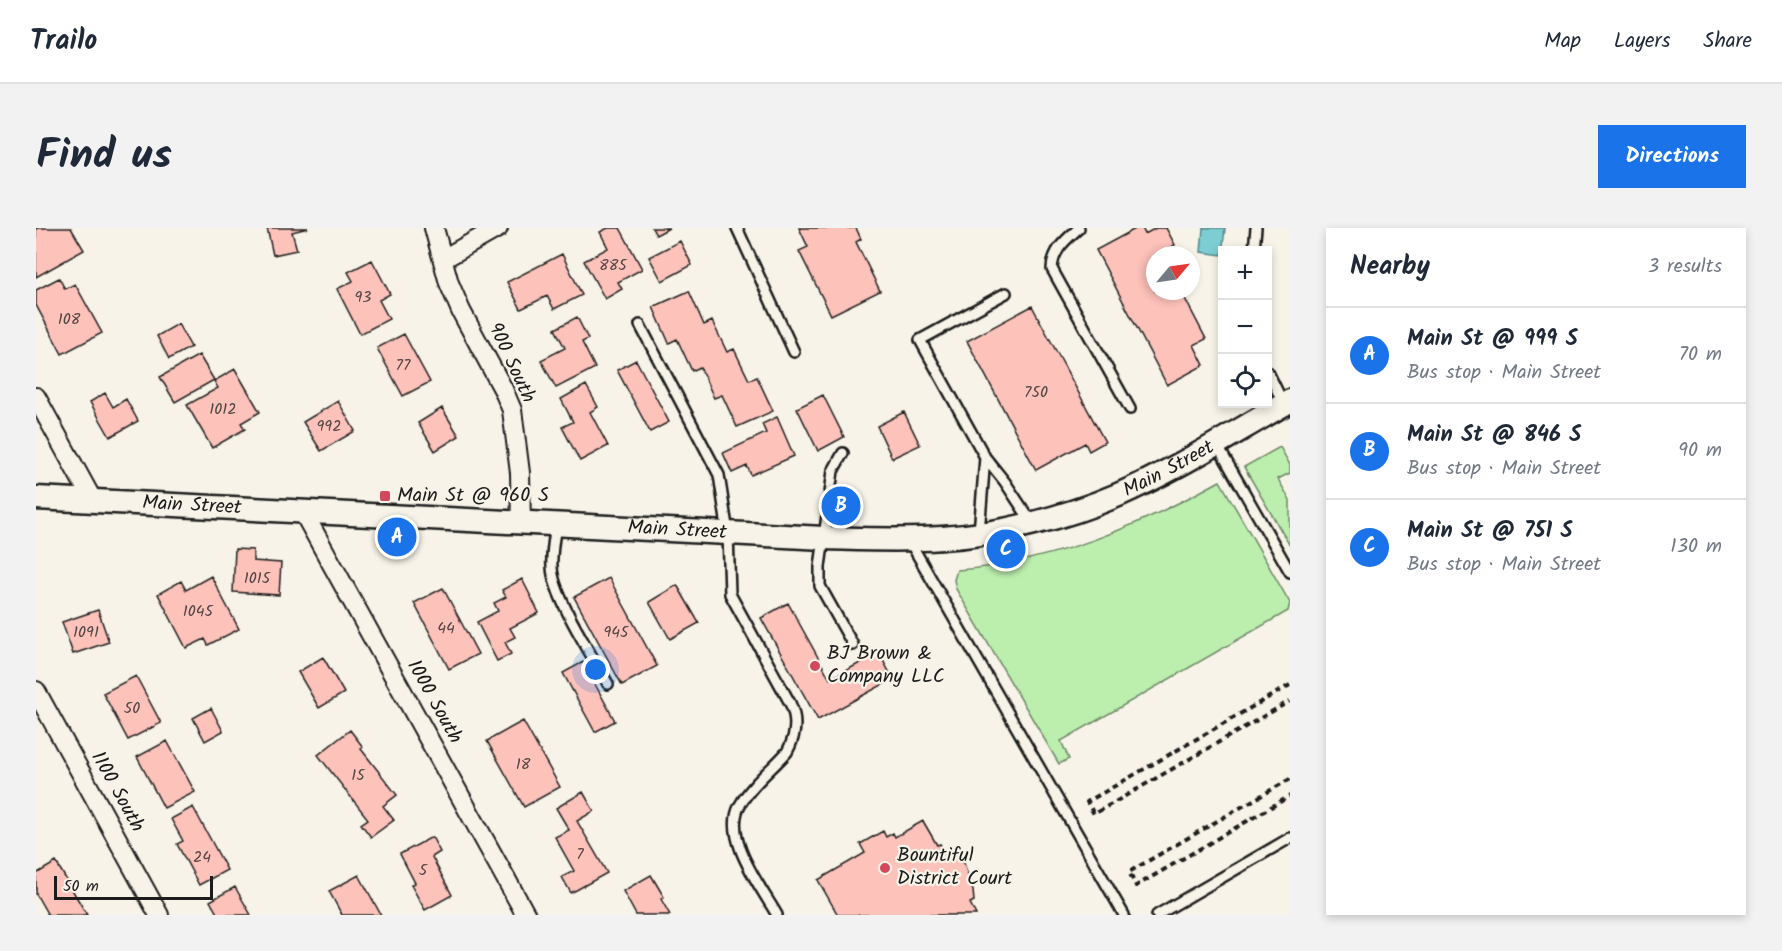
<!DOCTYPE html>
<html lang="en">
<head>
<meta charset="utf-8">
<style>
  :root { --surface:#fff; --page:#f2f2f3; --text:#1f2937; --muted:#747a83; --line:#e0e1e3; --accent:#1a73e8 }
  body { margin:0; font-family:Kalam,sans-serif; background:var(--page); color:var(--text) }
  .controls { position:absolute; right:18px; top:18px; display:grid; overflow:hidden; border-radius:0px; box-shadow:0 3px 9px #0003 }
  .controls button { width:54px; height:54px; display:grid; place-items:center; padding:0; border:0; border-bottom:2px solid var(--line); background:var(--surface); color:var(--text); font:30px sans-serif }
  .compass { position:absolute; left:1110px; top:18px; width:54px; height:54px; border-radius:50%; background:var(--surface); box-shadow:0 3px 9px #0003; rotate:61deg }
  .scale { position:absolute; left:18px; bottom:15px; width:159px; box-sizing:border-box; padding-left:6px; border:3px solid #1c1c1c; border-top:0; font-size:16px; line-height:21px; white-space:nowrap; color:#1c1c1c; -webkit-text-stroke:4px #f7f3e8; paint-order:stroke }
  .you { position:absolute; left:560px; top:442px; width:21px; height:21px; margin:-15px; border:4px solid #fff; border-radius:50%; background:#1a73e8; box-shadow:0 0 0 9px #1a73e833 }
  .badge { display:grid; place-items:center; width:39px; height:39px; border-radius:50%; background:var(--accent); color:#fff; font-size:20px; font-weight:700 }
  .pin { position:absolute; translate:-50% -50%; border:3px solid #fff; box-shadow:0 2px 6px #0006 }
  .list { margin:0; padding:0; list-style:none }
  h2 { display:flex; justify-content:space-between; align-items:center; height:78px; margin:0; padding:0 24px; font-size:26px }
  h2 small { font-size:20px; font-weight:400; color:var(--muted) }
  .list li { display:grid; grid-template-columns:39px 1fr auto; gap:18px; align-items:center; box-sizing:border-box; height:96px; padding:0 24px; border-top:2px solid var(--line) }
  .list b { display:block; font-size:22px; white-space:nowrap }
  .list p { margin:0; font-size:20px; white-space:nowrap; color:var(--muted) }
  .list em { font-size:20px; font-style:normal; color:var(--muted) }
  .icon { flex:none; width:33px; height:33px; fill:none; stroke:currentColor; stroke-width:2; stroke-linecap:round; stroke-linejoin:round }
  .map { position:relative; flex:none; width:1254px; height:687px; overflow:hidden; border-radius:0px }
  header { display:flex; align-items:center; gap:36px; box-sizing:border-box; height:84px; padding:0 30px; background:var(--surface); border-bottom:2px solid var(--line) }
  header strong { font-size:28px }
  nav { display:flex; gap:33px; margin-inline-start:auto; font-size:21px }
  .intro { display:flex; align-items:center; justify-content:space-between; box-sizing:border-box; height:144px; padding:0 36px }
  h1 { margin:0; font-size:42px }
  .button { padding:15px 27px; border-radius:0px; background:var(--accent); color:#fff; font-size:21px; font-weight:700 }
  main { display:flex; gap:36px; padding:0 36px }
  aside { flex:1; background:var(--surface); border-radius:0px; box-shadow:0 3px 9px #0003 }
  .map>svg:first-child { display:block }
  .green { fill:#bceeae; stroke:#6c8565; stroke-width:1.5 }
  .water { fill:#7cced3; stroke:#56878a; stroke-width:1.5 }
  .building { fill:#fdc2ba; stroke:#1c1c1c; stroke-width:1.5 }
  .lines { fill:none; stroke-linecap:round; stroke-linejoin:round }
  .service-casing { stroke:#1c1c1c; stroke-width:14 }
  .minor-casing { stroke:#1c1c1c; stroke-width:22 }
  .tertiary-casing { stroke:#1c1c1c; stroke-width:27 }
  .path { stroke:#1c1c1c; stroke-width:4; stroke-dasharray:6 4.5; stroke-linecap:butt }
  .service { stroke:#f7f3e8; stroke-width:9 }
  .minor { stroke:#f7f3e8; stroke-width:18 }
  .tertiary { stroke:#f7f3e8; stroke-width:22 }
  .poi-dot { fill:#d1495b; stroke:#f7f3e8; stroke-width:2 }
  .labels { text-anchor:middle; dominant-baseline:central; stroke-width:4.5; stroke-linejoin:round; paint-order:stroke }
  .number-label { font-size:16px; fill:#544644 }
  .street-label { font-size:20px; fill:#1c1c1c; stroke:#f7f3e8 }
  .poi-label { font-size:20px; fill:#1c1c1c; stroke:#f7f3e8; text-anchor:start }
</style>
</head>
<body>
<header>
<strong>Trailo</strong>
<nav><a>Map</a><a>Layers</a><a>Share</a></nav>
</header>
<div class="intro"><h1>Find us</h1><a class="button">Directions</a></div>
<main>
<div class="map">
<svg width="1254" height="687" viewBox="0 0 1254 687">
  <rect width="100%" height="100%" fill="#f7f3e8"/>
  <filter id="ink" filterUnits="userSpaceOnUse"><feTurbulence type="fractalNoise" baseFrequency=".0167" numOctaves="2"/><feDisplacementMap in="SourceGraphic" scale="12" xChannelSelector="R" yChannelSelector="G"/><feConvolveMatrix kernelMatrix="1 2 1 2 8 2 1 2 1" color-interpolation-filters="sRGB"/></filter>
  <g filter="url(#ink)">
    <path class="green" d="M1244,219L1254,237V245L1242,251L1254,272V318L1208,239Z
      M1184,253L1254,375L1252,383L1025,513L1033,531L1023,536L920,361L918,352L921,342C1016,335 1101,299 1184,253Z"/>
    <path class="water" d="M1167,0H1189L1186,27L1165,24Z"/>
    <path class="building" d="M0,0H35L48,22L0,49Z
      M231,0H272L256,4L261,22L237,27Z
      M572,0H584L606,41L582,54L586,61L569,71L548,33L572,20L564,4Z
      M616,0H633L620,7Z
      M763,0H820L825,11L820,14L844,63L795,87L763,23L772,19Z
      M1101,0H1106L1109,6L1120,0H1130L1139,17L1132,21L1135,27H1119V63H1145L1170,111L1158,117L1168,137L1131,157L1060,22Z
      M644,13L656,37L626,53L613,29Z
      M526,26L546,67L518,81L511,68L485,81L471,54Z
      M336,32L354,66L343,72L353,91L324,106L301,61L317,53L312,44Z
      M23,50L29,61L39,56L66,105L26,126L0,77V62Z
      M653,63L668,97L676,93L691,124L698,121L713,152L721,149L737,183L701,199L686,167L678,170L664,139L656,143L641,111L633,115L617,79Z
      M996,78L1069,214L1053,223L1049,215L1000,242L931,113Z
      M541,89L552,111L546,114L559,140L520,160L505,132L529,120L519,101Z
      M142,96L155,119L133,131L121,108Z
      M368,106L394,154L367,168L341,120Z
      M163,127L178,152L139,174L124,149Z
      M600,132L633,194L614,204L581,142Z
      M199,141L224,184L205,195L209,201L176,220L151,177L182,160L178,153Z
      M550,157L562,179L554,184L572,218L544,233L526,199L537,194L525,171Z
      M69,165L77,179L90,171L102,193L74,209L54,174Z
      M787,167L808,209L782,223L761,180Z
      M302,173L319,203L285,223L267,194Z
      M406,180L423,208L399,223L382,195Z
      M868,184L884,217L856,230L841,198Z
      M741,189L758,228L715,247L711,238L696,245L687,225L730,205L726,196Z
      M199,321L217,322V333L245,335L243,367L197,364Z
      M175,348L203,401L172,417L169,411L150,420L122,366L145,353L150,362Z
      M573,350L621,438L586,457L538,369Z
      M486,351L503,385L474,400L479,409L469,414L475,426L461,433L441,394L462,383L458,375L470,369L466,362Z
      M641,357L663,395L634,411L613,374Z
      M407,360L442,426L413,441L378,375Z
      M752,375L794,451L843,425L857,451L782,492L725,390Z
      M62,382L73,414L37,426L26,394Z
      M287,429L308,465L283,480L262,444Z
      M547,434L579,493L559,504L527,445Z
      M100,448L125,495L92,512L67,465Z
      M175,480L187,503L169,513L157,490Z
      M487,493L524,559L488,579L451,513Z
      M314,502L327,519L325,521L361,567L347,578L358,592L335,609L325,596L332,591L282,527Z
      M131,513L159,564L128,580L101,529Z
      M547,564L558,583L541,593L571,645L535,665L526,649L538,643L519,609L533,602L520,580Z
      M157,579L191,642L163,657L141,616L147,613L135,591Z
      M887,593L901,617L904,616L909,625L916,621L928,635L937,663L938,673L934,675L940,687H802L782,652L829,625L824,616L847,603L850,609L857,605L859,609Z
      M396,609L404,624L396,629L416,667L389,682L375,657L379,655L364,626Z
      M20,634L51,687H12L0,666V646Z
      M323,647L345,687H306L293,663Z
      M615,647L628,669L625,671L634,687H600L587,663Z
      M199,659L215,687H182L174,673Z"/>
    <g class="lines">
      <defs>
        <path id="service" d="M701,0L758,124
          M1043,0C1030,12 1017,21 1016,41L1094,181
          M1218,22L1220,0
          M970,65L884,112L949,229L969,254L996,295
          M604,97L683,247L692,305L694,366L754,475C762,492 760,508 751,524C736,541 715,557 704,577C686,609 725,659 741,687
          M1232,144L1248,177
          M1180,215L1254,344
          M807,225L797,243L784,339V358L817,417
          M520,297C518,310 515,325 516,339C517,368 557,429 572,456
          M943,305L949,229
          M874,314L1088,687
          M1121,687L1254,610"/>
        <path id="minor" d="M398,0L413,55L425,83L467,161L476,182L484,245L485,295
          M407,31L462,0
          M0,169L57,273
          M267,284L490,687
          M0,463L123,687"/>
        <g id="tertiary">
          <path id="s1" d="M0,270L788,310C827,311 867,313 906,310C963,307 1030,289 1082,267C1142,241 1197,205 1254,173"/>
        </g>
      </defs>
      <use href="#service" class="service-casing"/>
      <use href="#minor" class="minor-casing"/>
      <use href="#tertiary" class="tertiary-casing"/>
      <path class="path" d="M1254,457L1051,574L1058,586L1254,473
        M1254,551L1093,644L1100,658L1254,568"/>
      <use href="#service" class="service"/>
      <use href="#minor" class="minor"/>
      <use href="#tertiary" class="tertiary"/>
    </g>
  </g>
  <g class="poi-dot">
    <rect x="343" y="262" width="12" height="12" rx="3"/>
    <circle cx="779" cy="438" r="6"/>
    <circle cx="849" cy="640" r="6"/>
  </g>
  <g class="labels">
    <g class="number-label">
      <text x="577" y="37">885</text>
      <text x="327" y="69">93</text>
      <text x="33" y="91">108</text>
      <text x="367" y="137">77</text>
      <text x="1000" y="164">750</text>
      <text x="187" y="181">1012</text>
      <text x="293" y="198">992</text>
      <text x="221" y="350">1015</text>
      <text x="162" y="383">1045</text>
      <text x="410" y="400">44</text>
      <text x="50" y="404">1091</text>
      <text x="580" y="404">945</text>
      <text x="96" y="480">50</text>
      <text x="487" y="536">18</text>
      <text x="322" y="547">15</text>
      <text x="544" y="626">7</text>
      <text x="166" y="629">24</text>
      <text x="387" y="642">5</text>
    </g>
    <g class="street-label">
      <text transform="translate(475 135) rotate(65)">900 South</text>
      <text stroke="none"><textPath href="#s1" startOffset="1146">Main Street</textPath></text>
      <text stroke="none"><textPath href="#s1" startOffset="156">Main Street</textPath></text>
      <text stroke="none"><textPath href="#s1" startOffset="642">Main Street</textPath></text>
      <text transform="translate(398 474) rotate(61)">1000 South</text>
      <text transform="translate(81 564) rotate(61)">1100 South</text>
    </g>
    <g class="poi-label">
      <text x="361" y="268">Main St @ 960 S</text>
      <text x="791" y="426">BJ Brown &amp;<tspan x="791" dy="23">Company LLC</tspan></text>
      <text x="861" y="628">Bountiful<tspan x="861" dy="23">District Court</tspan></text>
    </g>
  </g>
</svg>
<div class="controls">
<button>+</button>
<button>−</button>
<button><svg class="icon" aria-label="locate" viewBox="0 0 24 24"><circle cx="12" cy="12" r="6"/><path d="M12 2v4M12 18v4M2 12h4M18 12h4"/></svg></button>
</div>
<svg class="compass" viewBox="-18 -18 36 36"><path d="M0-13l5 13h-10z" fill="#e53935"/><path d="M0 13l5-13h-10z" fill="#747a83"/></svg>
<div class="scale">50 m</div>
<div class="you"></div>
<div class="pin badge" style="left:361px;top:309px">A</div>
<div class="pin badge" style="left:805px;top:278px">B</div>
<div class="pin badge" style="left:970px;top:321px">C</div>
</div>
<aside>
<h2>Nearby<small>3 results</small></h2>
<ul class="list">
<li><span class="badge">A</span><div><b>Main St @ 999 S</b><p>Bus stop · Main Street</p></div><em>70 m</em></li>
<li><span class="badge">B</span><div><b>Main St @ 846 S</b><p>Bus stop · Main Street</p></div><em>90 m</em></li>
<li><span class="badge">C</span><div><b>Main St @ 751 S</b><p>Bus stop · Main Street</p></div><em>130 m</em></li>
</ul>
</aside>
</main>
</body>
</html>
